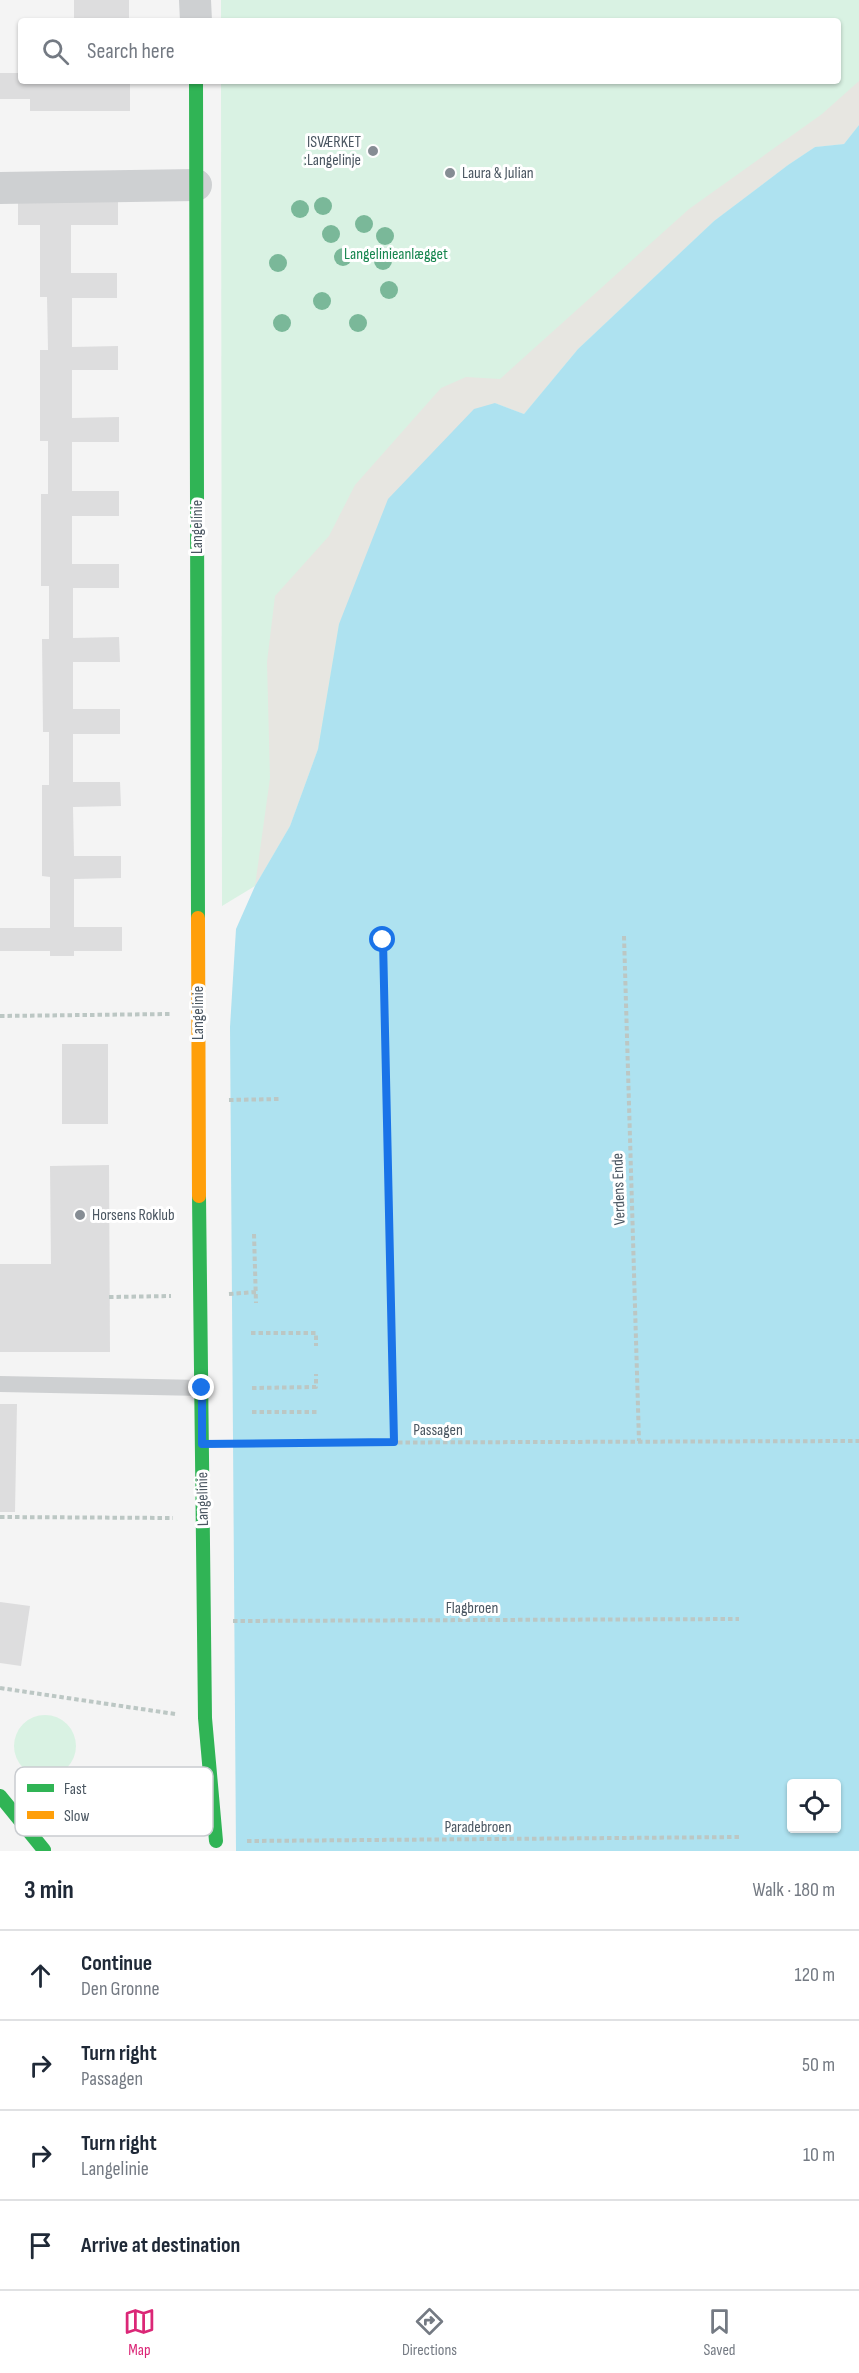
<!DOCTYPE html>
<html lang="en">
<head>
<meta charset="utf-8">
<style>
  :root { --surface:#fff; --page:#f2f2f3; --text:#1f2937; --muted:#747a83; --line:#e0e1e3; --accent:#db2777 }
  body { margin:0; font-family:"Sofia Sans Condensed",sans-serif; background:var(--page); color:var(--text) }
  .controls { position:absolute; right:18px; bottom:18px; display:grid; overflow:hidden; border-radius:6px; box-shadow:0 2px 4px #0004 }
  .controls button { width:54px; height:54px; display:grid; place-items:center; padding:0; border:0; border-bottom:2px solid var(--line); background:var(--surface); color:var(--text); font:30px sans-serif }
  .stop { position:absolute; width:18px; height:18px; margin:-14px; border:4px solid #1a73e8; border-radius:50%; background:#fff }
  .stop.end { background:#1a73e8; border-color:#fff; box-shadow:0 2px 6px #0008 }
  .list { margin:0; padding:0; list-style:none }
  h2 { display:flex; justify-content:space-between; align-items:center; height:78px; margin:0; padding:0 24px; font-size:26px }
  h2 small { font-size:20px; font-weight:400; color:var(--muted) }
  .list li { display:grid; grid-template-columns:39px 1fr auto; gap:18px; align-items:center; box-sizing:border-box; height:90px; padding:0 24px; border-top:2px solid var(--line) }
  .list b { display:block; font-size:22px; white-space:nowrap }
  .list p { margin:0; font-size:20px; white-space:nowrap; color:var(--muted) }
  .list em { font-size:20px; font-style:normal; color:var(--muted) }
  .icon { flex:none; width:33px; height:33px; fill:none; stroke:currentColor; stroke-width:2; stroke-linecap:round; stroke-linejoin:round }
  .map { position:relative; flex:none; width:859px; height:1851px; overflow:hidden }
  .search { position:absolute; background:var(--surface); box-shadow:0 2px 4px #0004; left:18px; right:18px; top:18px; height:66px; display:flex; align-items:center; gap:15px; box-sizing:border-box; padding:0 21px; border-radius:6px; color:var(--muted); font-size:22px }
  .sheet { height:438px; background:var(--surface) }
  nav { display:flex; justify-content:space-around; align-items:center; box-sizing:border-box; height:84px; border-top:2px solid var(--line); background:var(--surface); font-size:16px; color:var(--muted) }
  nav a { display:grid; justify-items:center; gap:3px }
  nav .on { color:var(--accent) }
  .map>svg:first-child { display:block }
  .green { fill:#d9f2e3 }
  .sand { fill:#e7e6e1 }
  .water { fill:#aee2f0; fill-rule:evenodd }
  .building { fill:#ddddde }
  .lines { fill:none; stroke-linecap:round; stroke-linejoin:round }
  .path { stroke:#bcc7c4; stroke-width:4; stroke-dasharray:4.5 3; stroke-linecap:butt }
  .lane { stroke:#ced0d2; stroke-width:16 }
  .street { stroke:#ced0d2; stroke-width:32 }
  .fast { stroke:#30b455; stroke-width:14 }
  .slow { stroke:#ff9f0a; stroke-width:14 }
  .tree { fill:#7ab899 }
  .route { stroke:#1a73e8; stroke-width:8 }
  .poi-dot { fill:#868d94; stroke:#fff; stroke-width:2 }
  .labels { text-anchor:middle; dominant-baseline:central; stroke-width:6; stroke-linejoin:round; paint-order:stroke }
  .poi-label { font-size:16px; fill:#4a5661; stroke:#fff; text-anchor:start }
  .park-label { font-size:16px; fill:#17864f; stroke:#fff }
  .street-label { font-size:16px; fill:#4a5661; stroke:#fff }
  .key { fill:#fff; stroke:#c9ccd0; stroke-width:1.5 }
  .key-label { font-size:16px; fill:#4a5661 }
</style>
</head>
<body>
<div class="map">
<svg width="859" height="1851" viewBox="0 0 859 1851">
  <rect width="100%" height="100%" fill="#f4f4f4"/>
  <path class="green" d="M221,0H859V125L844,144L815,147L788,165L714,221L578,349L524,414L495,403L318,749L290,826L255,886L222,906L221,81H838V21H221Z
    M14 1746a31 31 0 1 1 62 0a31 31 0 1 1-62 0Z"/>
  <path class="sand" d="M859,81V125L844,144L815,147L788,165L714,221L578,349L524,414L495,403L339,624L318,749L290,826L255,886L270,778L267,662L275,596L329,536L355,485L441,388L466,377L500,379L689,209L822,114Z"/>
  <path class="water" d="M859,125V1851H236L230,1027L236,929L255,886L290,826L318,749L339,624L388,499L474,409L495,403L524,414L578,349L714,221L788,165L815,147L844,144ZM792,1784H836V1828H792Z"/>
  <path class="building" d="M74,0H129V21H74Z
    M0,73H21V81H130V111H30V99H0Z
    M18,201H118V225H71V273H117V298H72V347L118,346V370H72V418L119,417V442H72V491H119V516H72V564H119V588H73V638L119,637L120,662H73V709H120V734H73V782H120L121,806L73,807L74,856H121V878L74,879V927H122V951H74V956H50V951H0V928H50V877L42,876V785H49V732H43L42,639H49V586H41V494H48V441H40V350H48L47,297H40V225H18Z
    M62,1044H108V1124H62Z
    M109,1165L110,1352H0V1264H51L50,1166Z
    M0,1404H17L15,1512H0Z
    M0,1602L30,1606L21,1666L0,1663Z"/>
  <g class="lines">
    <path class="path" d="M624,936L639,1441
      M383,940L394,1442
      M0,1016L170,1014
      M229,1100L280,1099
      M254,1234L256,1303
      M229,1294L256,1292
      M109,1297L171,1296
      M251,1333H316V1346
      M252,1388L316,1387V1374
      M252,1412H317
      M233,1443L859,1441
      M0,1517L173,1518
      M233,1621L739,1619
      M0,1688L175,1714
      M247,1841L741,1837"/>
    <path class="lane" d="M0,1384L202,1388"/>
    <path class="street" d="M195,0L196,21
      M0,188L196,185"/>
    <path class="fast" d="M196,81L198,918
      M199,1196L205,1718L216,1841
      M0,1796L44,1850"/>
    <path class="slow" d="M198,918L199,1196"/>
  </g>
  <g class="tree">
    <circle cx="323" cy="206" r="9"/>
    <circle cx="300" cy="209" r="9"/>
    <circle cx="364" cy="224" r="9"/>
    <circle cx="331" cy="234" r="9"/>
    <circle cx="385" cy="236" r="9"/>
    <circle cx="343" cy="257" r="9"/>
    <circle cx="383" cy="261" r="9"/>
    <circle cx="278" cy="263" r="9"/>
    <circle cx="389" cy="290" r="9"/>
    <circle cx="322" cy="301" r="9"/>
    <circle cx="282" cy="323" r="9"/>
    <circle cx="358" cy="323" r="9"/>
  </g>
  <g class="lines">
    <path class="route" d="M202,1388V1444L394,1442L383,940"/>
  </g>
  <g class="poi-dot">
    <circle cx="373" cy="151" r="6"/>
    <circle cx="450" cy="173" r="6"/>
    <circle cx="80" cy="1215" r="6"/>
  </g>
  <g class="labels">
    <g class="poi-label">
      <text x="361" y="142" text-anchor="end">ISVÆRKET<tspan x="361" dy="18">:Langelinje</tspan></text>
      <text x="462" y="173">Laura &amp; Julian</text>
      <text x="92" y="1215">Horsens Roklub</text>
    </g>
    <g class="park-label">
      <text x="396" y="254">Langelinieanlægget</text>
    </g>
    <g class="street-label">
      <text transform="translate(197 527) rotate(-90)">Langelinie</text>
      <text transform="translate(198 1013) rotate(-90)">Langelinie</text>
      <text transform="translate(619 1189) rotate(-92)">Verdens Ende</text>
      <text x="438" y="1430">Passagen</text>
      <text transform="translate(203 1499) rotate(-91)">Langelinie</text>
      <text x="472" y="1608">Flagbroen</text>
      <text x="478" y="1827">Paradebroen</text>
    </g>
  </g>
  <rect x="15" y="1767" width="198" height="69" rx="9" class="key"/>
  <rect x="27" y="1784" width="27" height="8" fill="#30b455"/>
  <rect x="27" y="1811" width="27" height="8" fill="#ff9f0a"/>
  <g class="key-label">
    <text x="64" y="1794">Fast</text>
    <text x="64" y="1821">Slow</text>
  </g>
</svg>
<div class="controls">
<button><svg class="icon" aria-label="locate" viewBox="0 0 24 24"><circle cx="12" cy="12" r="6"/><path d="M12 2v4M12 18v4M2 12h4M18 12h4"/></svg></button>
</div>
<div class="stop" style="left:383px;top:940px"></div>
<div class="stop end" style="left:202px;top:1388px"></div>
<div class="search"><svg class="icon" aria-label="search" viewBox="0 0 24 24"><circle cx="10" cy="10" r="6"/><path d="M15 15l6 6"/></svg>Search here</div>
</div>
<section class="sheet">
<h2>3 min<small>Walk · 180 m</small></h2>
<ul class="list">
<li><svg class="icon" aria-label="ahead" viewBox="0 0 24 24"><path d="M12 20V5M6 11l6-6 6 6"/></svg><div><b>Continue</b><p>Den Gronne</p></div><em>120 m</em></li>
<li><svg class="icon" aria-label="right" viewBox="0 0 24 24"><path d="M7 20v-9h11M14 6l5 5-5 5"/></svg><div><b>Turn right</b><p>Passagen</p></div><em>50 m</em></li>
<li><svg class="icon" aria-label="right" viewBox="0 0 24 24"><path d="M7 20v-9h11M14 6l5 5-5 5"/></svg><div><b>Turn right</b><p>Langelinie</p></div><em>10 m</em></li>
<li><svg class="icon" aria-label="arrive" viewBox="0 0 24 24"><path d="M6 21V4h12l-3 4 3 4H6"/></svg><div><b>Arrive at destination</b></div></li>
</ul>
</section>
<nav>
<a class="on"><svg class="icon" aria-label="map" viewBox="0 0 24 24"><path d="M3 6l6-2 6 2 6-2v14l-6 2-6-2-6 2zM9 4v14M15 6v14"/></svg>Map</a>
<a><svg class="icon" aria-label="directions" viewBox="0 0 24 24"><path d="M12 3l9 9-9 9-9-9zM9 14v-3h6M13 9l2 2-2 2"/></svg>Directions</a>
<a><svg class="icon" aria-label="saved" viewBox="0 0 24 24"><path d="M7 4h10v16l-5-4-5 4z"/></svg>Saved</a>
</nav>
</body>
</html>
